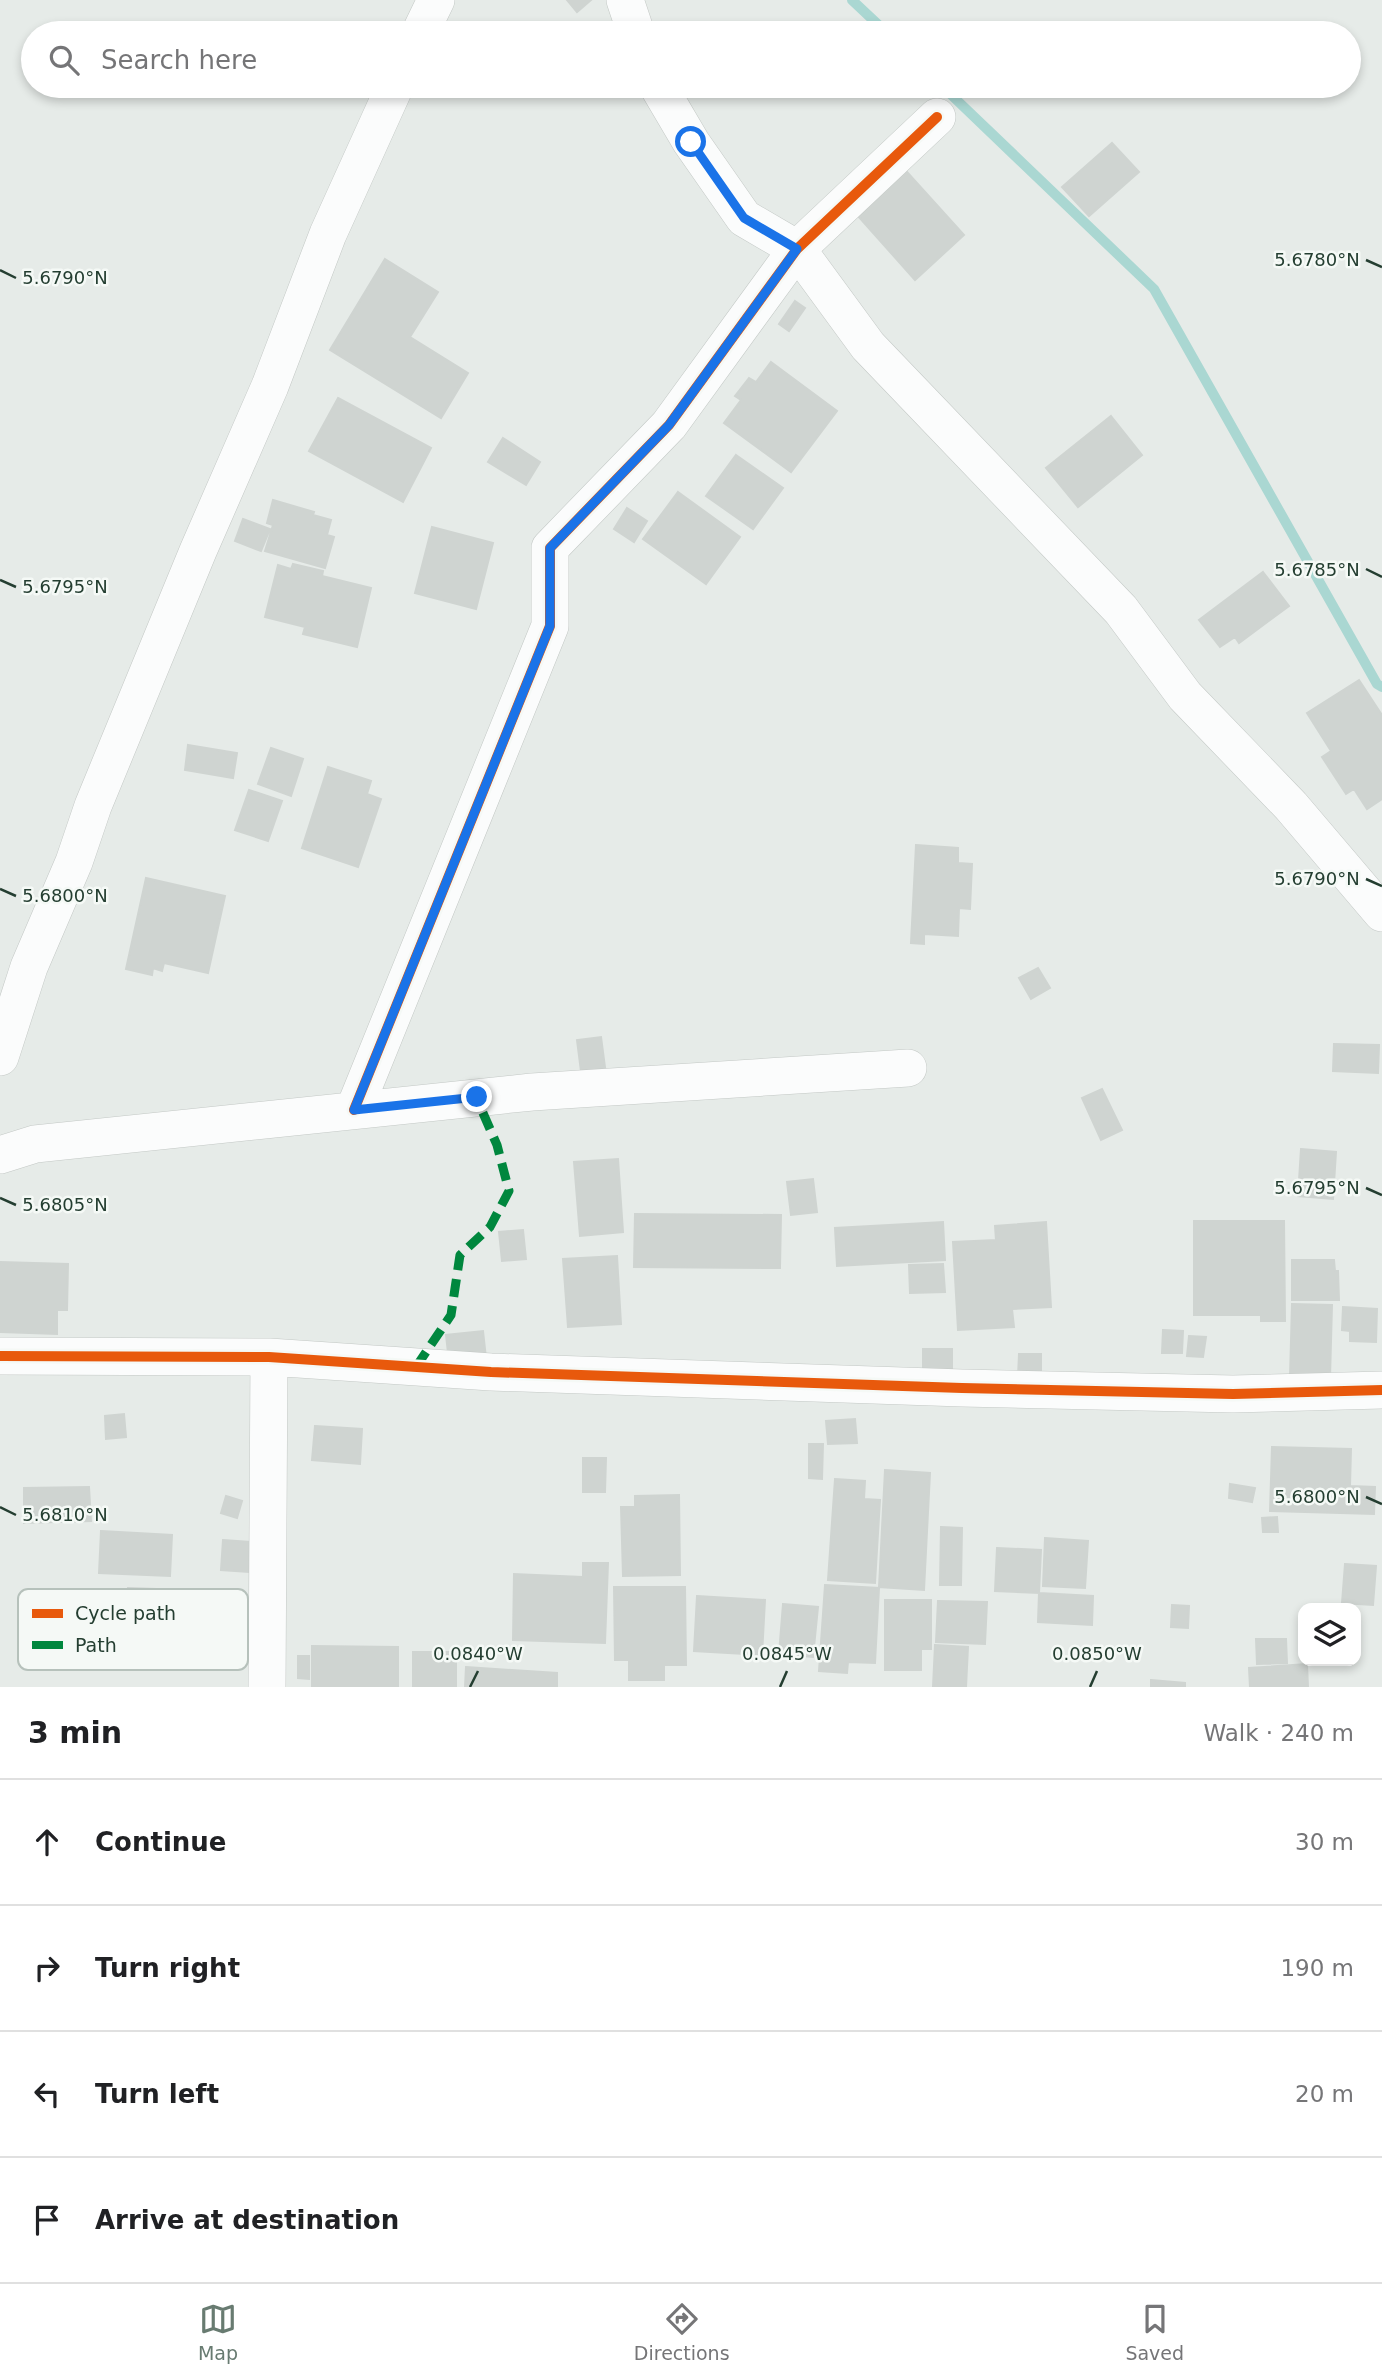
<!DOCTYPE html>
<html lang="en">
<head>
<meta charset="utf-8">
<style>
  :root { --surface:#fff; --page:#f2f2f2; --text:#202124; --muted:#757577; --line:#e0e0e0; --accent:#687b71 }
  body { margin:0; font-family:"DejaVu Sans",sans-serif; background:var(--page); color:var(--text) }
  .controls { position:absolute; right:21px; bottom:21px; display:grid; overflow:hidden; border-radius:14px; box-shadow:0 4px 10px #0003 }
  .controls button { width:63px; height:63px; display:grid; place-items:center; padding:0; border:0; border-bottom:2px solid var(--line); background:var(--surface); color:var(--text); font:35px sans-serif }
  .stop { position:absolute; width:21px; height:21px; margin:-16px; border:5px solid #1a73e8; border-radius:50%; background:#fff }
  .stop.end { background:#1a73e8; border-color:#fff; box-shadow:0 2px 7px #0008 }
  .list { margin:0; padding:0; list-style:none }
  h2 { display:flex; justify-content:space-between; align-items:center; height:91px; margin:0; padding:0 28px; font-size:30px }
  h2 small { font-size:23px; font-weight:400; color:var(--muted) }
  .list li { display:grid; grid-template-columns:46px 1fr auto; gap:21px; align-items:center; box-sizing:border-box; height:126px; padding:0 28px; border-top:2px solid var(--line) }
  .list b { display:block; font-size:26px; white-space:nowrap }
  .list em { font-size:23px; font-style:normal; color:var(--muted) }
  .icon { flex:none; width:38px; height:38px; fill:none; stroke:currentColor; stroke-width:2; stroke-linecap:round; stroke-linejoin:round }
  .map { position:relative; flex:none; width:1382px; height:1687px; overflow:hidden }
  .search { position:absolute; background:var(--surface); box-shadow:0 4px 10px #0003; left:21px; right:21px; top:21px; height:77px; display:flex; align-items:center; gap:18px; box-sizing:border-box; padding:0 24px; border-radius:38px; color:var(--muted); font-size:26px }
  .sheet { height:595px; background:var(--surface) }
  nav { display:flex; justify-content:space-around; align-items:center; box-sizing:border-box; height:98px; border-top:2px solid var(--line); background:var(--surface); font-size:19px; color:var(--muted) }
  nav a { display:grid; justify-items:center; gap:4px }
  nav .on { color:var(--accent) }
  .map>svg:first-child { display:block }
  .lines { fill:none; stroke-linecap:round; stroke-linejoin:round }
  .stream { stroke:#aad7d2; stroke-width:10 }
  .building { fill:#cfd4d1; stroke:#cfd4d1; stroke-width:2 }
  .minor-casing { stroke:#c3c8c5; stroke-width:38 }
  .minor { stroke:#fbfcfc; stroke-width:37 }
  .quiet { stroke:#00873e; stroke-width:9; stroke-dasharray:18 9; stroke-linecap:butt }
  .cycleway-casing { stroke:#f5f9f6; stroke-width:15 }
  .cycleway { stroke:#e8590c; stroke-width:10 }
  .route { stroke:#1a73e8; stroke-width:9 }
  .ticks { fill:none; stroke:#243e31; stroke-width:2.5 }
  .key { fill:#f5f9f6; stroke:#b6c1bb; stroke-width:2 }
  .key-label { font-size:19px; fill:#243e31 }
  .ticks-label { font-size:18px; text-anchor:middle; fill:#243e31; stroke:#f5f9f6; stroke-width:5; stroke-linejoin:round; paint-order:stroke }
</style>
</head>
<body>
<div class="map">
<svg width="1382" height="1687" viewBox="0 0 1382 1687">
  <rect width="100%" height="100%" fill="#e6ebe8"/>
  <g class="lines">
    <path class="stream" d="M852,0L887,33
      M942,86L1154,289L1377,684L1382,687"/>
  </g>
  <path class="building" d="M567,0H591L577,12Z
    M1112,143L1139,172L1089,216L1062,187Z
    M907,172L964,235L915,280L858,216Z
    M385,259L438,292L410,337L468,373L441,418L330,350Z
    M795,301L805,308L789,331L779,324Z
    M771,362L837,411L791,472L724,423L741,400L735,396L749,378L756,382Z
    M338,398L431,448L403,502L309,451Z
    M1111,416L1142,455L1078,507L1046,468Z
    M503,438L540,462L526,485L488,462Z
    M736,455L783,488L753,529L706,496Z
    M678,492L740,537L706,584L643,539Z
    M273,500L314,512L313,515L331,520L327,535L334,537L325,568L265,551L273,525L267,523Z
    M627,508L647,521L634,542L614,529Z
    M243,519L270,529L261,551L235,541Z
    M432,527L493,543L476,609L415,593Z
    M293,564L323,571L322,576L371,588L357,647L303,634L305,627L265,617L278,565L291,569Z
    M1263,572L1289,606L1239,643L1235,637L1220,647L1199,620Z
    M1359,680L1382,715V799L1367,809L1354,789L1346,794L1322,757L1331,751L1307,713Z
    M188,745L237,753L233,778L185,770Z
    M271,748L303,759L291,796L258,784Z
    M328,767L371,781L367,794L381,799L358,867L302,848Z
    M249,790L282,801L268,841L235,830Z
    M916,845L958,848V863L972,864L970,909L959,908L958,936L924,934V944L911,943Z
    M146,878L225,896L208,973L164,963L162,971L153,968L152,975L126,969Z
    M1038,968L1050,988L1031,999L1019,978Z
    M601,1037L606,1075L582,1079L577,1040Z
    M1334,1044L1379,1045L1378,1073L1333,1071Z
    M1102,1089L1122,1130L1101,1140L1082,1098Z
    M1301,1149L1336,1152L1333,1199L1298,1196Z
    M618,1159L623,1232L580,1236L574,1162Z
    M813,1179L817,1212L791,1215L787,1182Z
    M635,1214L781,1215L780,1268L634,1267Z
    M1194,1221H1284L1285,1321H1261V1315H1194Z
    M943,1222L945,1260L837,1266L835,1228Z
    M1046,1222L1051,1307L1012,1309L1014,1327L958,1330L953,1242L996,1240L995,1226Z
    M523,1230L526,1259L502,1261L499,1232Z
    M617,1256L621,1324L568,1327L563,1259Z
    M1292,1260H1334L1335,1271H1338L1339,1300H1292Z
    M0,1262L68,1264L67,1310H57V1334L0,1332Z
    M943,1264L945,1292L910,1293L909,1265Z
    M1292,1304L1332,1305L1330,1378L1290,1377Z
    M1343,1307L1377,1309L1376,1342L1350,1341V1331L1342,1330Z
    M1163,1330L1183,1331L1182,1353H1162Z
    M483,1331L486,1358L449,1362L446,1335Z
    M1189,1336L1206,1337L1203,1357L1187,1356Z
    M923,1349H952V1374L923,1375Z
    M1019,1354H1041V1378L1018,1377Z
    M124,1414L126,1437L106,1439L105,1416Z
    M855,1419L857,1443L828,1444L826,1421Z
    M315,1426L362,1429L360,1464L312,1460Z
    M809,1444H823L822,1479L809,1478Z
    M1272,1447L1351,1449L1350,1486L1375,1487L1374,1514L1270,1511Z
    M583,1458H606L605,1492H583Z
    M885,1470L930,1473L924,1590L879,1587Z
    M835,1479L865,1481L864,1499L880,1500L875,1583L828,1580Z
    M1230,1484L1255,1488L1252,1502L1229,1498Z
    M89,1487L91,1521L24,1523V1488Z
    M679,1495L680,1575L623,1576L621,1507H635V1496Z
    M226,1496L242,1501L237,1518L221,1513Z
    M1277,1517L1278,1532H1263L1262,1518Z
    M941,1527L962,1528L961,1585H940Z
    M101,1531L172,1535L170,1576L99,1573Z
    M1045,1538L1088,1541L1085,1588L1043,1586Z
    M223,1540L250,1542L249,1572L221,1570Z
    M997,1548L1041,1550L1039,1593L995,1591Z
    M583,1563H608L605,1643L513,1640L514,1574L583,1577Z
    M1345,1564L1376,1566L1373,1605L1342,1603Z
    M825,1585L879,1588L875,1663L848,1662L847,1673L819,1671Z
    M614,1587H685L686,1665H664V1680H629V1660H615Z
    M128,1588L184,1590L183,1629L127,1628Z
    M1039,1593L1093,1596L1092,1625L1038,1622Z
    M697,1596L765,1600L762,1655L694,1651Z
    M885,1600H931V1649H921V1670H885Z
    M938,1601L987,1602L985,1644L936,1642Z
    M783,1604L818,1607L813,1657L779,1654Z
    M1172,1605L1189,1606L1188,1628L1171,1627Z
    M1256,1639H1286L1287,1663L1257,1664Z
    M935,1645L968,1647L966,1687H933Z
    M312,1646L398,1647V1687H312Z
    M413,1652H456V1687H413Z
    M298,1656H309V1679L298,1678Z
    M1307,1664L1308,1687H1250L1249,1668Z
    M466,1667L557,1673V1687H465Z
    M1151,1680L1185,1683V1687H1151Z"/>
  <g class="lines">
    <defs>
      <path id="minor" d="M625,0L636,33
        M420,33L436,0
        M658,86L691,142L744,218L797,249L868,346L1121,610L1185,696L1291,806L1382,913
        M0,1057L29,967L74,862L93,806L198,551L270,386L328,234L395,86
        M354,1110L550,626V548L669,425L797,249L937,117
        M0,1155L35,1144L532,1092L908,1068
        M0,1356L269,1357L491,1372L962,1388L1233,1394L1382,1390
        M267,1687L269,1357"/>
    </defs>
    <use href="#minor" class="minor-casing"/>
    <use href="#minor" class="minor"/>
    <path class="quiet" d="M416,1367L451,1315L460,1255L490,1227L509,1191L497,1145L476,1097"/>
    <defs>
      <path id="cycleway" d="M354,1110L550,626V548L669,425L797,249L937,117
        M0,1356L269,1357L491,1372L962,1388L1233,1394L1382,1390"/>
    </defs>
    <use href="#cycleway" class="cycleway-casing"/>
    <use href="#cycleway" class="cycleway"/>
  </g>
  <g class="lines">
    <path class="route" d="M477,1097L354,1110L550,626V548L669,425L797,249L744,218L691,142"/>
  </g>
  <path class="ticks" d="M1366,260L1382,267M0,270L16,278M1366,569L1382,577M0,580L16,587M1366,879L1382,886M0,889L16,896M1366,1188L1382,1195M0,1198L16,1205M1366,1497L1382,1504M0,1507L16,1515M470,1687L478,1671M780,1687L787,1671M1090,1687L1097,1671"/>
  <rect x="18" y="1589" width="230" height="81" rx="10" class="key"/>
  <rect x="32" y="1609" width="31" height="9" fill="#e8590c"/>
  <rect x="32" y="1641" width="31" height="8" fill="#00873e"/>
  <g class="key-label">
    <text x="75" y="1620">Cycle path</text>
    <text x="75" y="1652">Path</text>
  </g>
  <g class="ticks-label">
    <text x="1317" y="266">5.6780°N</text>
    <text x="65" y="284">5.6790°N</text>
    <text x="1317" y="576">5.6785°N</text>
    <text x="65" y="593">5.6795°N</text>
    <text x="1317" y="885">5.6790°N</text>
    <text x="65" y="902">5.6800°N</text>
    <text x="1317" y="1194">5.6795°N</text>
    <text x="65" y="1211">5.6805°N</text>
    <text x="1317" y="1503">5.6800°N</text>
    <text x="65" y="1521">5.6810°N</text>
    <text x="478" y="1660">0.0840°W</text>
    <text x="787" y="1660">0.0845°W</text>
    <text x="1097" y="1660">0.0850°W</text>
  </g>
</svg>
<div class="controls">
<button><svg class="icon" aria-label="layers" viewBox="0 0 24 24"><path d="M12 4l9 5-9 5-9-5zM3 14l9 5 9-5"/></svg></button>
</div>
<div class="stop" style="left:691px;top:142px"></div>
<div class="stop end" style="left:477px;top:1097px"></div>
<div class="search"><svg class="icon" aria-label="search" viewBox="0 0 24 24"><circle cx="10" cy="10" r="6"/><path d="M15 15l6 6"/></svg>Search here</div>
</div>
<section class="sheet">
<h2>3 min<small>Walk · 240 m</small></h2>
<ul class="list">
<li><svg class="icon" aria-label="ahead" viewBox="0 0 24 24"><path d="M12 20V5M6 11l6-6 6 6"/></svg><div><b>Continue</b></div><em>30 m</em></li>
<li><svg class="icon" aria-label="right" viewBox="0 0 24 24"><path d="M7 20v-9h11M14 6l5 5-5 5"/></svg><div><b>Turn right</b></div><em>190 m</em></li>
<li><svg class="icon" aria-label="left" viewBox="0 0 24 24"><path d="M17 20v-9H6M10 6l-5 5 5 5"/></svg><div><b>Turn left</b></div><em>20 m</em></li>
<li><svg class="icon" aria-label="arrive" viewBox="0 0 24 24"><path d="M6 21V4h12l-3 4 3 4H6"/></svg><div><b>Arrive at destination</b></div></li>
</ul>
</section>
<nav>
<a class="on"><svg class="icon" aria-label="map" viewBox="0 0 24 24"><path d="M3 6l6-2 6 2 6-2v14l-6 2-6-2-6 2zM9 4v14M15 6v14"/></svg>Map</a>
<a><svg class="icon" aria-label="directions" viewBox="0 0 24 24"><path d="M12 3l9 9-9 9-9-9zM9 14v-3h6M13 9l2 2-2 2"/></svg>Directions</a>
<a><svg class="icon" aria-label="saved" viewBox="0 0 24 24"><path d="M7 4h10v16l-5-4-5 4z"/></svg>Saved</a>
</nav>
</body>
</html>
